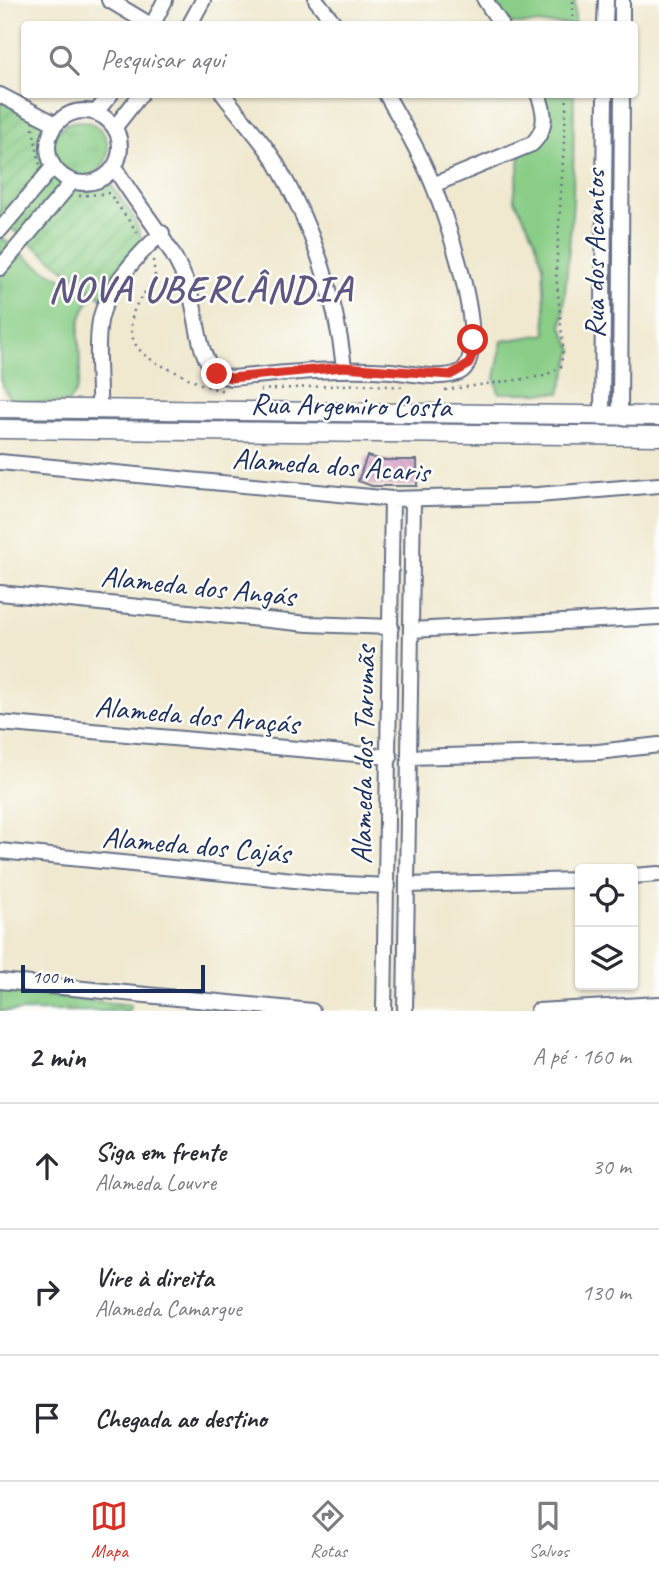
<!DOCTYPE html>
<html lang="pt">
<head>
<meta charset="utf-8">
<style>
  :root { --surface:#fff; --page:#f7f7f7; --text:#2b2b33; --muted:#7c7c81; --line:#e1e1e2; --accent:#d93025 }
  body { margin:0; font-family:Caveat,sans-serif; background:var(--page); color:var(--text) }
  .controls { position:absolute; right:21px; bottom:21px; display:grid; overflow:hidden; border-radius:7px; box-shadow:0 2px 5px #0004 }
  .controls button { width:63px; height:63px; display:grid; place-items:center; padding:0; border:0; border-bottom:2px solid var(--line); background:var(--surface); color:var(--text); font:35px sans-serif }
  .scale { position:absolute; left:21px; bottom:18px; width:184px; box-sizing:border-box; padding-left:7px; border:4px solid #1b2f5e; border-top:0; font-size:19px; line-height:24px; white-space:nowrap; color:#1b2f5e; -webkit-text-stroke:5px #fdfcf7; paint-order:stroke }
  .stop { position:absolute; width:21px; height:21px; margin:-16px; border:5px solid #d93025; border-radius:50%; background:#fff }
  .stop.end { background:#d93025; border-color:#fff; box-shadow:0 2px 7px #0008 }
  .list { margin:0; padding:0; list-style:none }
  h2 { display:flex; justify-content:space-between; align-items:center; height:91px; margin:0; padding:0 28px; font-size:30px }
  h2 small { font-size:23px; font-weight:400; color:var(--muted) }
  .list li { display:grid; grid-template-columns:46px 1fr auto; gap:21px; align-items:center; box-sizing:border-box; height:126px; padding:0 28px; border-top:2px solid var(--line) }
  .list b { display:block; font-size:26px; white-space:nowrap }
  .list p { margin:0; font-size:23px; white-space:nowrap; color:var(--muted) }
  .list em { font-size:23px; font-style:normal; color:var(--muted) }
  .icon { flex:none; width:38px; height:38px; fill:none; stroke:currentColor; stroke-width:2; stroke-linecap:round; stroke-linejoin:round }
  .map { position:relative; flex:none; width:659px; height:1011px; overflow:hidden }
  .search { position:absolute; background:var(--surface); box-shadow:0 2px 5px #0004; left:21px; right:21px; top:21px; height:77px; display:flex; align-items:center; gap:18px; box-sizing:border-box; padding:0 24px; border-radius:7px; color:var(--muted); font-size:26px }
  .sheet { height:469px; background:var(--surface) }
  nav { display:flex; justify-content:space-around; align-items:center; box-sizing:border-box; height:98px; border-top:2px solid var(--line); background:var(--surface); font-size:19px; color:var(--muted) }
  nav a { display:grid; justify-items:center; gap:4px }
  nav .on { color:var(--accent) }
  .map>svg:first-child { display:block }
  .grass { fill:url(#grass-tufts); stroke:#527e72; stroke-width:2 }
  .park { fill:#89cd87; stroke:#527e72; stroke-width:2 }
  .garden { fill:url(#garden-furrows); stroke:#527e72; stroke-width:2 }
  .building { fill:url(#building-back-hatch) }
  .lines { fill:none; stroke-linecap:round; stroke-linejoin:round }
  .minor-casing { stroke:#667086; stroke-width:18 }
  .tertiary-casing { stroke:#667086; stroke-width:21 }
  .path { stroke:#667086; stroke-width:2.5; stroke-dasharray:2 5; stroke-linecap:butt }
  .minor { stroke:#fff; stroke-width:14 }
  .tertiary { stroke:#fff; stroke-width:18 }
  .route { stroke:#d93025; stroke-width:9 }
  .labels { text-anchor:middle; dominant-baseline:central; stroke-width:5; stroke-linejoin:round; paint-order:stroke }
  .street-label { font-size:30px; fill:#1b2f5e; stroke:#fdfcf7 }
  .district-label { font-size:37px; font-weight:bold; letter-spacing:2px; fill:#5e5784; stroke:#fdfcf7 }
</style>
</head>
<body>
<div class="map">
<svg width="659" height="1011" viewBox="0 0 659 1011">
  <defs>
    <pattern id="grass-tufts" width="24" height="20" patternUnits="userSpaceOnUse" patternTransform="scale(1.75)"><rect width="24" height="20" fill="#89cd87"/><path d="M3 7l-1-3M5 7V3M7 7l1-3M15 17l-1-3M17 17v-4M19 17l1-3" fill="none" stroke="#76b077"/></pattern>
    <pattern id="garden-furrows" width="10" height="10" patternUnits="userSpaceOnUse" patternTransform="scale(1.75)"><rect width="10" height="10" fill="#89cd87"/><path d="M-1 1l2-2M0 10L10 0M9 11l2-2" fill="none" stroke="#76b077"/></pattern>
    <pattern id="building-back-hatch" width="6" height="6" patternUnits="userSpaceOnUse" patternTransform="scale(1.75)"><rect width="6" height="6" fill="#daa1ca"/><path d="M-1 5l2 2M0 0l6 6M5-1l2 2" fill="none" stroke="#b084a7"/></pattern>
  </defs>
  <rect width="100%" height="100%" fill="#fdfcf7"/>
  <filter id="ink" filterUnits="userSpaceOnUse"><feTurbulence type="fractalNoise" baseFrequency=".0143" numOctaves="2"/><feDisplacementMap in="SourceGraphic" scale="14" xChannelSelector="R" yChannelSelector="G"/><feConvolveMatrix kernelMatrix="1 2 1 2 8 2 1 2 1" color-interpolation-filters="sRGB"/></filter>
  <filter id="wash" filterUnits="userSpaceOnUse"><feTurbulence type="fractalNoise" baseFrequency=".00686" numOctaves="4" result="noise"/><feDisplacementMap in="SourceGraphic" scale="28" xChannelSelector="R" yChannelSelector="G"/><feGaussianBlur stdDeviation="1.57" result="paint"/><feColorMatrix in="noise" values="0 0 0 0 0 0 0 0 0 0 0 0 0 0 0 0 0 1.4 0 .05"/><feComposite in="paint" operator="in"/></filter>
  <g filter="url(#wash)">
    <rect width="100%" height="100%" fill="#f0e9d0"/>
    <path class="grass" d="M52 149a28 28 0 1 1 56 0a28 28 0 1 1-56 0Z
      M0,990L130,1005V1011H0Z"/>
    <path class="park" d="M494,0H575V24H508Z
      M539,95H574L573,203L562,327L573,350L560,393H499L495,378L502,341L546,334L543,265L534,237L514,198L521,150L540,136Z
      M0,235C28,263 58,279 94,293C87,305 80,315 79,329C77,352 88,387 67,403L11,402L0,380Z"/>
    <path class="garden" d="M0,95L59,126C26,157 69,196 106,177L134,218L145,248L106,301L0,220Z"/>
    <g id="blocks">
      <path class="building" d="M367,456L382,460H417V486H372L358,481Z"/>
    </g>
  </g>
  <g filter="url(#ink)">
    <use href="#blocks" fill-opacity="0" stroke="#667086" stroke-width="2"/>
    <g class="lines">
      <defs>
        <path id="minor" d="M109,0L149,24
          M316,0L335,24
          M485,0L501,24
          M153,24L165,0
          M190,24L203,0
          M605,24L606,0
          M622,24V0
          M223,94C240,117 262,139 276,163C312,225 336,296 344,367
          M0,95L56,124
          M48 147a36 36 0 1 1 72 0a36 36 0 1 1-72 0Z
          M96,112L111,94
          M115,127L141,94
          M115,168C139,210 175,245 190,293C198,317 197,356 217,374L231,378C285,373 337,367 391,371C410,373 442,381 460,372C494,353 445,215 433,185C420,153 403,124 386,94
          M433,185L532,144C547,129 546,114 538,94
          M0,230L53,167
          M0,268L72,182
          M99,408C100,380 95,349 100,321C106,289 138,254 162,233
          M602,414L605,94
          M620,415L622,94
          M0,462L392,499L538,495L659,485
          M0,593L308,624L391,627
          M411,630L659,617
          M0,723L390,757
          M409,757L598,752L659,745
          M0,851L324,883L388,886
          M633,876L659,874
          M407,885L580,880
          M0,981L312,1011
          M384,1011L392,499
          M405,1011L413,499
          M538,1011L659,1004"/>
        <path id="tertiary" d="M0,408L659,416
          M0,429L659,436"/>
      </defs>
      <use href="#minor" class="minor-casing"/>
      <use href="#tertiary" class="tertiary-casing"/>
      <path class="path" d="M572,24L573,0
        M33,128L40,166
        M79,196L109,193L140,236
        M153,260L155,276C148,292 135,300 132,318C126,353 155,362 180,374C196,382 208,388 225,391
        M260,390L362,384L403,387
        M445,390L544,376L561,367L563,347L556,273L567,94"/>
      <use href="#minor" class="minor"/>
      <use href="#tertiary" class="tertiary"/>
    </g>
  </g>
  <g class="lines" filter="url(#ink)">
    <path class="route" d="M217,374L231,378L344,367L450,375L468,365L473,354V340"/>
  </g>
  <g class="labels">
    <g class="street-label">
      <text transform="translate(594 254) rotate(-90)">Rua dos Acantos</text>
      <text transform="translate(351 405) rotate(1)">Rua Argemiro Costa</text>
      <text transform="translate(331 465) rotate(4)">Alameda dos Acaris</text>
      <text transform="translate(198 586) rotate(6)">Alameda dos Angás</text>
      <text transform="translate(197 715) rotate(5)">Alameda dos Araçás</text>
      <text transform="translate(363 755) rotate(-89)">Alameda dos Tarumãs</text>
      <text transform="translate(196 845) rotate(5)">Alameda dos Cajás</text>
    </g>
    <g class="district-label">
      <text x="201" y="288">NOVA UBERLÂNDIA</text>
    </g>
  </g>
</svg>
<div class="controls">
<button><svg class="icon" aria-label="locate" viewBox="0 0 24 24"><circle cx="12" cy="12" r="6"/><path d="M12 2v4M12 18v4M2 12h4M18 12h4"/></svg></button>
<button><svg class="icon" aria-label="layers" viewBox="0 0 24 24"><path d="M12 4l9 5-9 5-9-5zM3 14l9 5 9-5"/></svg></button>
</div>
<div class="scale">100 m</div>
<div class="stop" style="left:473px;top:340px"></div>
<div class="stop end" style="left:217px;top:374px"></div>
<div class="search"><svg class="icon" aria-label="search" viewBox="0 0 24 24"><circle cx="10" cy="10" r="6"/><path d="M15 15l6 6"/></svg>Pesquisar aqui</div>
</div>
<section class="sheet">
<h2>2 min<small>A pé · 160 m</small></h2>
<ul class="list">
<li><svg class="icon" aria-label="ahead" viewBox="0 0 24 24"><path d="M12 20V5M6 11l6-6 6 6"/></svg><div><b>Siga em frente</b><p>Alameda Louvre</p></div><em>30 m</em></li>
<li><svg class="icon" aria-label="right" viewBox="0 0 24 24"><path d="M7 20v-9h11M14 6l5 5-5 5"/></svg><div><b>Vire à direita</b><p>Alameda Camargue</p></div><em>130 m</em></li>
<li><svg class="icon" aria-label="arrive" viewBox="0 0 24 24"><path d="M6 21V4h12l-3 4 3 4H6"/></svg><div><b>Chegada ao destino</b></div></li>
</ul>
</section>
<nav>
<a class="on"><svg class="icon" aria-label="map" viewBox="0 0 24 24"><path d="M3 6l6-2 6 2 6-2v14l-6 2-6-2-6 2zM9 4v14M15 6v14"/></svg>Mapa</a>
<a><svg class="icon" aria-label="directions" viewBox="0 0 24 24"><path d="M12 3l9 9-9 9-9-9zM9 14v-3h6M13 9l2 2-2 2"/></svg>Rotas</a>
<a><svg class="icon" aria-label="saved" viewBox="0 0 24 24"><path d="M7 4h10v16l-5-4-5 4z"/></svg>Salvos</a>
</nav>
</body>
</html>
